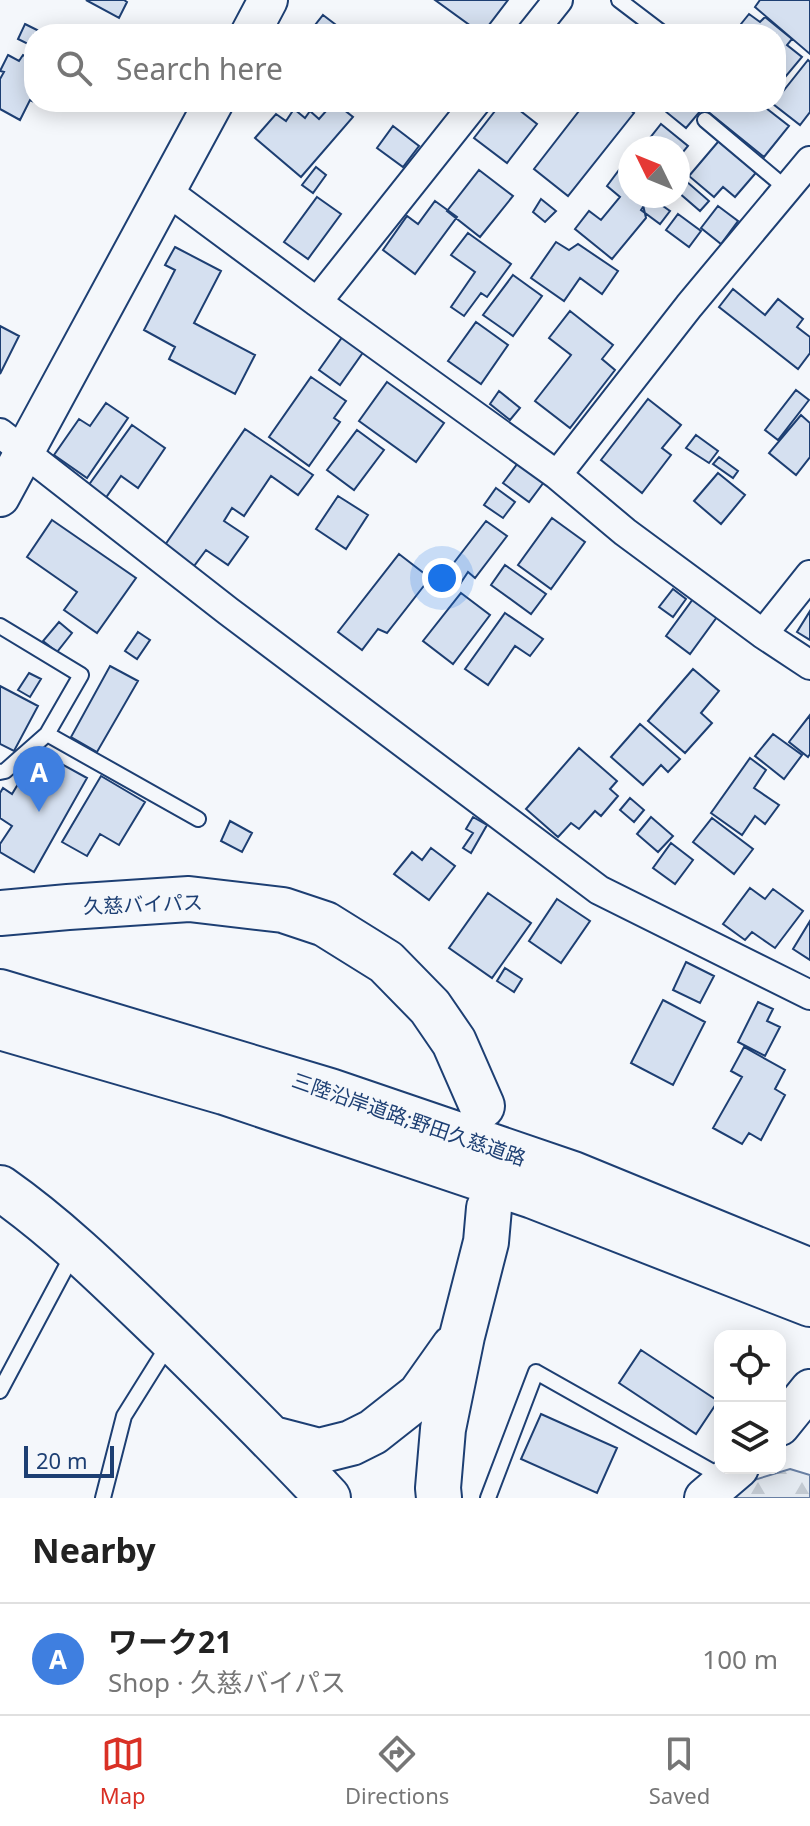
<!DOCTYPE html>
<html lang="en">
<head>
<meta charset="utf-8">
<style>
  :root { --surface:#fff; --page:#f2f2f2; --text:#222; --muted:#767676; --line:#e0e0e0; --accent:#d93025 }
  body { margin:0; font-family:"Noto Sans","Noto Sans JP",sans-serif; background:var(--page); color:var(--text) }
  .controls { position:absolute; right:24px; bottom:24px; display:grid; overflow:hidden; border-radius:16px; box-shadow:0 4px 20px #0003 }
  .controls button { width:72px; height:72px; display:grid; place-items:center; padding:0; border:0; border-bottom:2px solid var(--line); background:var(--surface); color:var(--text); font:40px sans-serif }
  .compass { position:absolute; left:618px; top:136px; width:72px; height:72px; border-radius:50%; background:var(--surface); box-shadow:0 4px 20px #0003; rotate:313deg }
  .scale { position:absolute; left:24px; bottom:20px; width:90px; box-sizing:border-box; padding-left:8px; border:4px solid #1d3f73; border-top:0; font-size:22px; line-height:28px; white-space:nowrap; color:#1d3f73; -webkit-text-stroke:6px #f4f7fb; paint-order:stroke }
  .you { position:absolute; left:442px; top:578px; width:28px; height:28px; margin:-20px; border:6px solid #fff; border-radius:50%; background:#1a73e8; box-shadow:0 0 0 12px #1a73e833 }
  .badge { display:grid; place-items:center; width:52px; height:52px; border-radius:50%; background:var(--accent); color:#fff; font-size:26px; font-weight:700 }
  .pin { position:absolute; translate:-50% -66px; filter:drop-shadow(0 2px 4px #0008) }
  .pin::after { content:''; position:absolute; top:42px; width:28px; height:24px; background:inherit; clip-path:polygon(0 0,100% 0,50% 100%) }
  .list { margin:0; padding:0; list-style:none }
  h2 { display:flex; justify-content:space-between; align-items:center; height:104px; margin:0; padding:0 32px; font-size:34px }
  h2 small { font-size:26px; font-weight:400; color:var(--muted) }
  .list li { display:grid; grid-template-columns:52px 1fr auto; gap:24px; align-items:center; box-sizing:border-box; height:112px; padding:0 32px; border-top:2px solid var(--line) }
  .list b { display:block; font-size:30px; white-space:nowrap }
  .list p { margin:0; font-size:26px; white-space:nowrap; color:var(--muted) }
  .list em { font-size:26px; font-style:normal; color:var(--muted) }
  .icon { flex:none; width:44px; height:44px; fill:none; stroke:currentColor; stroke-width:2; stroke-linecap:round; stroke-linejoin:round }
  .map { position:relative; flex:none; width:810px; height:1498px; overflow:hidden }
  .search { position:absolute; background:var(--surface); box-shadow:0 4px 20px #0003; left:24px; right:24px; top:24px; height:88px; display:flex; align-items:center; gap:20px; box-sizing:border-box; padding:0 28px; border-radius:32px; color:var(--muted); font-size:30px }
  .sheet { height:216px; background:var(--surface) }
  nav { display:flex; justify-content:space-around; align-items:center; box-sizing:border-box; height:112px; border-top:2px solid var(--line); background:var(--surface); font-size:22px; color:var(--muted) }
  nav a { display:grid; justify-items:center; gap:4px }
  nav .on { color:var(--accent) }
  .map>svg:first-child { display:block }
  .forest { fill:url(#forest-firs); stroke:#687fa3; stroke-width:2 }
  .building { fill:#d5e0f0; stroke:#1d3f73; stroke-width:2 }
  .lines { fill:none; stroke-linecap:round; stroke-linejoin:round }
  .lane-casing { stroke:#1d3f73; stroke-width:18 }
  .street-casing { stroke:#1d3f73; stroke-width:32 }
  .secondary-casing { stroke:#1d3f73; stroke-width:42 }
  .highway-casing { stroke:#1d3f73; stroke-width:48 }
  .lane { stroke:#f4f7fb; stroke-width:14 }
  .street { stroke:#f4f7fb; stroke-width:28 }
  .secondary { stroke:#f4f7fb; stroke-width:38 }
  .highway { stroke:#f4f7fb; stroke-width:44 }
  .labels { text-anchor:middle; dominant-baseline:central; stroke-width:6; stroke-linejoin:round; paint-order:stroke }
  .street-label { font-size:20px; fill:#1d3f73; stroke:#f4f7fb }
</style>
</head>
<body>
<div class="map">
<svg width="810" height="1498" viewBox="0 0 810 1498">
  <defs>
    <pattern id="forest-firs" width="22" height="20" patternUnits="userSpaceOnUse" patternTransform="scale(2)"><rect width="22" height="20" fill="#e3e9f0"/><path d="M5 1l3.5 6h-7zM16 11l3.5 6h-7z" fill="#c2c9d1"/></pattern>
  </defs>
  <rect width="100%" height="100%" fill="#f4f7fb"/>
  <path class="forest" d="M790,1469L810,1475V1498H724L741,1484Z"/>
  <path class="building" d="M86,0H124L127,2L119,18Z
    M435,0H508L482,34Z
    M760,0H810V54L755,7Z
    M749,14L760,22L765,17L792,39L787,45L802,57L776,88V34H733Z
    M323,15L348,34H308Z
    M25,24L45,34H34V47L18,39Z
    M8,55L19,61L23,55L34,61V102L30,100L20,120L0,109V79L4,72L0,71Z
    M808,60L810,62V112L800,125L773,104Z
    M334,102L353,117L301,177L255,138L276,114L286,121L294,109L305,118L310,111L319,119Z
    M502,102H509L537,124L507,163L474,138Z
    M586,102H619L634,113L568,196L534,169Z
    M673,102H693L702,109L686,128L665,111Z
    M696,102H770L766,108L789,126L764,157Z
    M661,124L688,146L678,158V148H642Z
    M393,126L419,146L403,167L377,148Z
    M723,136L760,168L735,197L723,187L714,197L689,176Z
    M316,167L326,175L313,193L302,185Z
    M479,170L513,196L480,237L447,211Z
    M619,170L630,179V196H641L646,218L612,259L575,229L589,211L601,220L620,197L607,186Z
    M686,181L709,201L700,211L678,192Z
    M317,197L341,214L308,259L284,242Z
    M650,197L670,211L660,224L641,210Z
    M541,199L556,211L545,222L533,212Z
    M435,201L457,217L415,274L383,250L407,216L418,224Z
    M718,206L738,221L721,244L701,228Z
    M678,214L701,231L689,247L666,230Z
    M468,233L511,264L487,297L481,293L464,316L451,307L475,272L451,255Z
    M556,242L569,250L578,244L618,271L602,294L580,278L564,301L531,278Z
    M175,247L221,271L194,323L255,355L235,394L169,359L175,347L144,330L175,270L165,265Z
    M513,275L542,296L513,336L483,315Z
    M733,289L765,315L778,299L803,319L797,327L810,337V353L798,369L719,307Z
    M570,311L613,345L602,359L615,370L570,428L535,401L571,355L549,338Z
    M476,322L508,345L481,384L448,361Z
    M0,326L19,336L0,374Z
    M343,336L364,351L340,385L319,370Z
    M311,377L346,401L334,418L340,422L309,466L269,437Z
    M387,382L444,423L416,462L359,421Z
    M796,390L809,400L778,440L765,430Z
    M499,391L520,408L510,420L490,404Z
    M648,399L681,425L662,448L671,455L642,493L601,460Z
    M106,403L128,418L87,478L54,455L79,419L90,426Z
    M801,415L810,423V457L796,475L769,453Z
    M132,425L165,448L138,488L121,476L105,499L88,486Z
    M245,429L313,475L298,495L271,476L244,516L232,508L224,521L248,537L228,565L206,550L194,566L165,545Z
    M357,430L384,450L354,490L327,470Z
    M696,435L718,451L709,463L686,448Z
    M719,457L738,471L733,478L713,464Z
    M518,463L544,482L529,502L503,483Z
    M718,473L745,495L721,524L694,501Z
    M496,488L515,502L503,518L484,505Z
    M338,496L368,515L346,549L316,529Z
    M552,518L585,542L551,589L518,565Z
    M52,520L136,578L97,633L64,610L77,592L27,557Z
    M486,521L507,536L475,578L468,572L460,584L446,573Z
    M399,554L430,578L387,633L378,629L362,650L338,632Z
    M505,565L546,594L531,614L491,585Z
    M673,589L686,599L673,617L659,607Z
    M461,593L490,615L453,664L423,641Z
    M693,599L717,617L690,654L666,636Z
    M810,611V640L797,632Z
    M505,613L543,639L530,656L515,646L488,685L465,669Z
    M59,622L72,633L57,652L43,641Z
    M138,632L150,640L137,659L125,651Z
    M110,666L138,681L97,752L71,737Z
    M693,669L719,691L701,713L712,723L685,753L648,721Z
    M29,673L41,679L30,697L18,690Z
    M0,686L38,706L14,751L0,744Z
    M810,715V754L808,757L789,742Z
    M640,724L680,759L668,772L661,765L643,785L611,757Z
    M773,734L802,755L784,779L755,756Z
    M579,748L617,781L610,789L618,796L601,816L595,811L579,829L571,823L558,837L526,809Z
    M38,751L87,778L34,872L0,852V844L12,826L0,818V793L3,788L12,794Z
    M750,758L766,770L754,788L779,805L765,824L755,816L742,835L711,813Z
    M101,776L145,802L119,845L100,834L87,856L62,842Z
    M630,798L644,810L634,822L620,810Z
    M473,817L487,825L471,853L463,848L473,833L466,829Z
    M651,817L673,836L658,852L637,834Z
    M712,818L753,849L734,874L693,842Z
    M230,821L252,833L242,852L221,841Z
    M671,843L693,860L675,884L653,868Z
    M431,848L455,866L429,900L394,874L412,852L422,860Z
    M750,888L765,899L773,889L803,911L775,948L752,932L745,940L723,924Z
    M488,893L531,923L492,978L449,948Z
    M557,899L590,921L561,963L529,941Z
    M810,921V960L793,949Z
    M686,962L714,976L700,1003L673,990Z
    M505,968L522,979L514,992L497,981Z
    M663,1000L705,1022L673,1085L631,1063Z
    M758,1002L773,1009L767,1021L780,1027L765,1056L738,1042Z
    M744,1047L785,1070L775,1089L785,1095L761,1140L749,1133L742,1144L713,1128L742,1077L731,1071Z
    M641,1350L718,1401L696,1434L619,1383Z
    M541,1414L617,1448L597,1493L521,1459Z"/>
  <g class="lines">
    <defs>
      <path id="lane" d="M619,0L661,32
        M705,120L787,189
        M0,626L81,675L47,734L198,819
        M0,772L5,771L47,734
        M0,1391L73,1254
        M103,1498L124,1416L169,1344
        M488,1498L536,1372L722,1477"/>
      <path id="street" d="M531,34L558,0
        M167,191L317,302L557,475L625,532L763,634L810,665
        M317,302L476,102
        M0,433L228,611L599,890L810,995
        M557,475L689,306L810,161
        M763,634L810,575"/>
      <path id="secondary" d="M250,34L268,0
        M0,497L214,102
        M780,1426L810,1389
        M704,1498L739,1468"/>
      <path id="highway" d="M0,913L68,907L189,899L283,910L325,924L386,962L430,1007L454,1042L482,1106
        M0,992L330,1091L573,1174L810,1271
        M0,1027L224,1092L533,1196L810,1304
        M0,1188C60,1230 113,1283 165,1333C220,1387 275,1441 328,1498
        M273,1439L319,1451L351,1443L373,1432L420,1395L454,1347
        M439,1498L438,1488L443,1429L462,1336L486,1242L489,1208"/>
    </defs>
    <use href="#lane" class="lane-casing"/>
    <use href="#street" class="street-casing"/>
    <use href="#secondary" class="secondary-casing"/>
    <use href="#highway" class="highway-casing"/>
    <use href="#lane" class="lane"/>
    <use href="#street" class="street"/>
    <use href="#secondary" class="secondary"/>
    <use href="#highway" class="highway"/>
  </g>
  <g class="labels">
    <g class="street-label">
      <text transform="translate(143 904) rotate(-2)">久慈バイパス</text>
      <text transform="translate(409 1119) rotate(19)">三陸沿岸道路;野田久慈道路</text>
    </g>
  </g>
</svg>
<div class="controls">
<button><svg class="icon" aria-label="locate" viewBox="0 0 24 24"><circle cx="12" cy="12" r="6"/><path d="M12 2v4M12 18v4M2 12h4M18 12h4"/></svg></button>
<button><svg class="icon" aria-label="layers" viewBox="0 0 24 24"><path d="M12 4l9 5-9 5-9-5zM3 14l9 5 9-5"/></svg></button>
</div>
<svg class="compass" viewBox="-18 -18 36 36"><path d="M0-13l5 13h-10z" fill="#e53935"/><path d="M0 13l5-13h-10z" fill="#767676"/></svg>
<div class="scale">20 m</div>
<div class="you"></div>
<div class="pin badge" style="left:39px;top:812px;background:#3f7fe0">A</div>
<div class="search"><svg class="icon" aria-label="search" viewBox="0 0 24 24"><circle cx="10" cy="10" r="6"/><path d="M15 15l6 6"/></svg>Search here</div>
</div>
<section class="sheet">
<h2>Nearby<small></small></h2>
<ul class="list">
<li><span class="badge" style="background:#3f7fe0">A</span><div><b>ワーク21</b><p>Shop · 久慈バイパス</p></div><em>100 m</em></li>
</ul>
</section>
<nav>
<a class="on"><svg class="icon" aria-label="map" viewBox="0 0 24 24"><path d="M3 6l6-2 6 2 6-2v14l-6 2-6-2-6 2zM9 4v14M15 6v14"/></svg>Map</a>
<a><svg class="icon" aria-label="directions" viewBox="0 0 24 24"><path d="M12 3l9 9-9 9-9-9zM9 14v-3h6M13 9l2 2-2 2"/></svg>Directions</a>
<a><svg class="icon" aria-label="saved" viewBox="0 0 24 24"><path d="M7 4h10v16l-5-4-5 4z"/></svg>Saved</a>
</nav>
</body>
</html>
